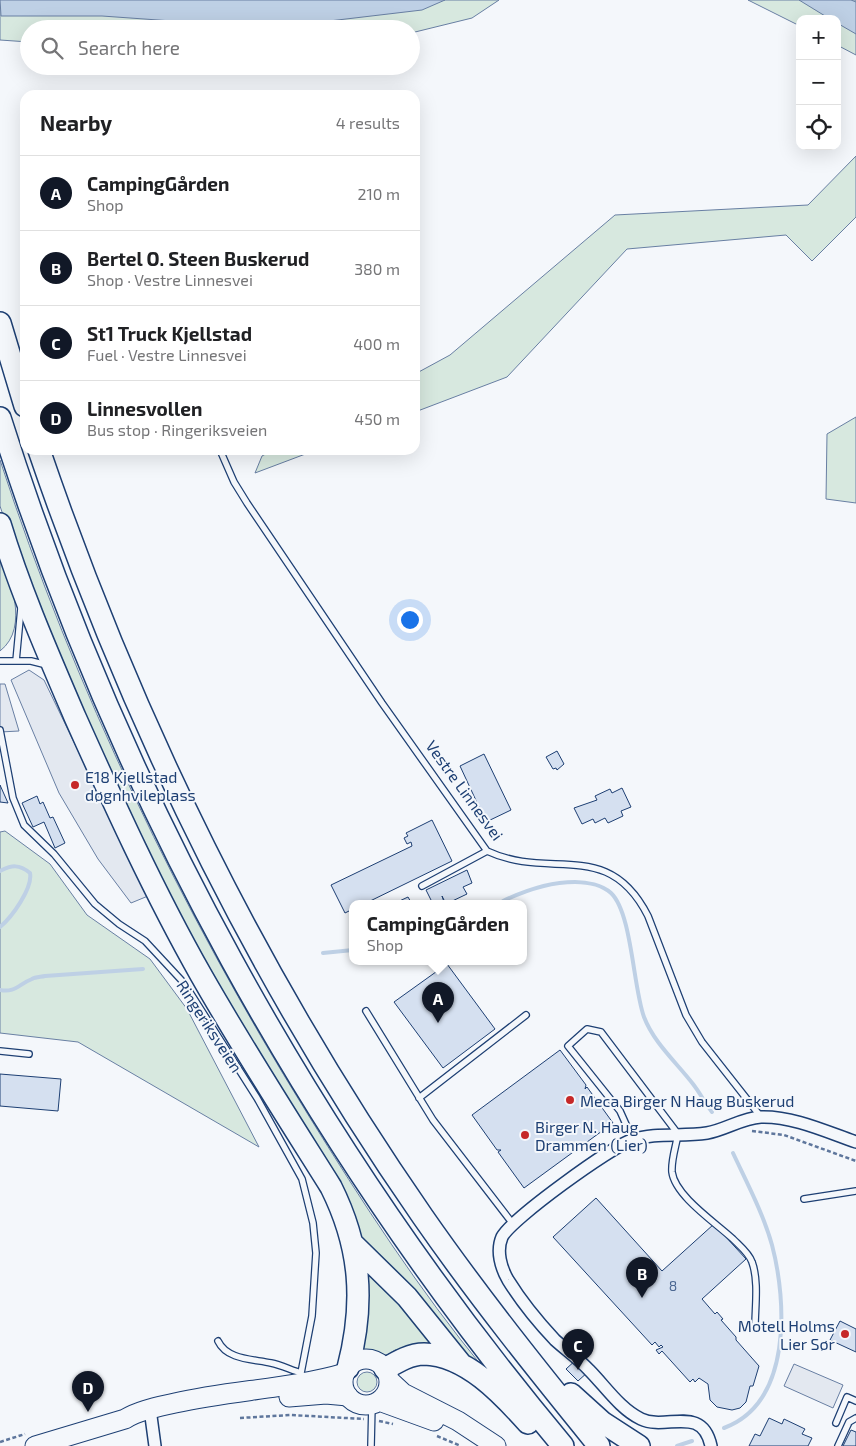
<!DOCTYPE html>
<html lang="en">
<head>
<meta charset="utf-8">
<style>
  :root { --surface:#fff; --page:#f6f6f6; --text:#202124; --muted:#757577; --line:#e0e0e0; --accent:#111827 }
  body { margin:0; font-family:"Exo 2",sans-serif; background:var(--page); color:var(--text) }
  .controls { position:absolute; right:15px; top:15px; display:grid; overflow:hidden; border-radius:10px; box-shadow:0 5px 20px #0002 }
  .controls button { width:45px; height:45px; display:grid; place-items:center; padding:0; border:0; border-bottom:1px solid var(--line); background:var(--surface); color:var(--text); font:25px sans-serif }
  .you { position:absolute; left:409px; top:619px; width:18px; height:18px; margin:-12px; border:4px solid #fff; border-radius:50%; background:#1a73e8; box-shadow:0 0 0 8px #1a73e833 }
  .badge { display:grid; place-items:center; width:32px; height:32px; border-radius:50%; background:var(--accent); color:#fff; font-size:16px; font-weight:700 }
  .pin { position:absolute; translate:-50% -41px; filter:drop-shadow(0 1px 2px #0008) }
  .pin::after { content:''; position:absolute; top:26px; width:18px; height:15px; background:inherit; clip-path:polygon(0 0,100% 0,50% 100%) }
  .popup { position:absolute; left:349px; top:900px; width:178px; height:65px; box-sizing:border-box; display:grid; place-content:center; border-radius:10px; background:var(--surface); filter:drop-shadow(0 1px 4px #0005); font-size:16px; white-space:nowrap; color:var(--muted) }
  .popup b { font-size:19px; color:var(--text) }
  .popup::after { content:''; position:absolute; left:50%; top:100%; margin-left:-10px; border:10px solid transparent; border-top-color:var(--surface) }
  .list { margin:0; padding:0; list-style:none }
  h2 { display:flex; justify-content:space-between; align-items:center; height:65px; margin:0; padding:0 20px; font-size:21px }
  h2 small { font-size:16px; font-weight:400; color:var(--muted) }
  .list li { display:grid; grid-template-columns:32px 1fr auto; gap:15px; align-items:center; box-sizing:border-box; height:75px; padding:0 20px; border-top:1px solid var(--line) }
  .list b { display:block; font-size:19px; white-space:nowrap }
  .list p { margin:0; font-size:16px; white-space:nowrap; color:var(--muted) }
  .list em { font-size:16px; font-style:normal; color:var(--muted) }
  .icon { flex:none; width:28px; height:28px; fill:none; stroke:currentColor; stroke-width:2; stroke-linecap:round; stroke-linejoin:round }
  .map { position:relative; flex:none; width:856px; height:1446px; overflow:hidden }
  .search { position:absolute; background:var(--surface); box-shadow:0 5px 20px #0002; left:20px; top:20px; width:400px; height:55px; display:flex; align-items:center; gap:12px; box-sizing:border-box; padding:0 18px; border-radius:28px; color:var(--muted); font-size:19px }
  .panel { position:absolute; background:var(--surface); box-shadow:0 5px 20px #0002; left:20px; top:90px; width:400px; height:365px; border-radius:15px }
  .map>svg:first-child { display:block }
  .green { fill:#d7e8df; stroke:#687fa3 }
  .parking { fill:#e3e8f0; stroke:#687fa3 }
  .water { fill:#bed0e5; stroke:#687fa3 }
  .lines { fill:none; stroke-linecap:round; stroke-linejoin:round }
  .stream { stroke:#bed0e5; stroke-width:4 }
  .building { fill:#d5e0f0; stroke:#1d3f73 }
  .service-casing { stroke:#1d3f73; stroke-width:8 }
  .minor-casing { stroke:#1d3f73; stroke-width:14 }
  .primary-casing { stroke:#1d3f73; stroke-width:21 }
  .trunk-casing { stroke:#1d3f73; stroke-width:21 }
  .motorway-casing { stroke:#1d3f73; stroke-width:24 }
  .path { stroke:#5e769c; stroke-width:2.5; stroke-dasharray:4 2.5; stroke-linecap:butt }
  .service { stroke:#f4f7fb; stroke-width:5.5 }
  .minor { stroke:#f4f7fb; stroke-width:11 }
  .primary { stroke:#f4f7fb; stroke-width:19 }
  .trunk { stroke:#f4f7fb; stroke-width:19 }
  .motorway { stroke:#f4f7fb; stroke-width:21 }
  .poi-dot { fill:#c62828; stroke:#f4f7fb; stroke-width:2 }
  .labels { text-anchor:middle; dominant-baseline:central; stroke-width:4; stroke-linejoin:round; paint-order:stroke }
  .number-label { font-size:14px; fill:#4b6792 }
  .poi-label { font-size:16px; fill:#1d3f73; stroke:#f4f7fb; text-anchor:start }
  .street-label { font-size:16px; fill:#1d3f73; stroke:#f4f7fb }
</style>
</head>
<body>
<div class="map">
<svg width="856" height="1446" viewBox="0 0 856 1446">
  <rect width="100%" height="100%" fill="#f4f7fb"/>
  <path class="green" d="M0,0H499L472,18L411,33V29H29V42L0,40Z
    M748,0H856V55L837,45V19H800V26Z
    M856,156V217L812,261L786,235L627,249L507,377L415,412V374L450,355L615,215L808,205Z
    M856,417V503L826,499L827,434Z
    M273,450H316L255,473L262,456Z
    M0,460C75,690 180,908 307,1113C362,1202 419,1290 485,1370L482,1371L365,1248L217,990L125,810L9,533L0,506Z
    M0,545C8,576 31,627 0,651Z
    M5,831L50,864L87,915L150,959L187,1009L259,1147L78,1042L0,1033V832Z
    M363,1265L440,1348L395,1350L387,1355L363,1351L357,1353Z
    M357 1382a10 10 0 1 1 20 0a10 10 0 1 1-20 0Z"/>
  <path class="parking" d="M29,670L44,680L148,896L131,903L98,859L59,793L11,680Z
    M0,684H5L19,731L0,732Z
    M794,1364L843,1385L833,1408L784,1386Z"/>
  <path class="water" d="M0,0H445L422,10L270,28L102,16H1Z
    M799,0H851L856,2V34L837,23V19H830Z"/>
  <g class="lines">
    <path class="stream" d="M0,871C12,865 19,864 30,873C33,888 12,917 0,927
      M503,901C526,890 550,882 575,882C587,882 602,885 611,893C632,913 633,987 644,1017C654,1043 676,1062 693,1084C700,1093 705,1103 712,1112
      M323,953L353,950
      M0,990C15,993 19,984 32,979C35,977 41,977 45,976L143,969
      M724,1428C792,1403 787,1302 772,1245C763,1213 747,1183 733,1153
      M677,1446L692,1441"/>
  </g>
  <path class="building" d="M557,751L564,764L557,770L556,768L553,769L546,757Z
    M484,754L511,810L486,822L460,766Z
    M0,785L8,803L0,802Z
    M622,788L631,807L621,811L623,816L608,823L605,818L595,823L593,819L582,824L574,808L597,800L595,796L610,789L612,793Z
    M37,796L40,804L43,802L50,818L53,817L65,843L55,848L44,822L33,827L22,803Z
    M432,820L452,861L364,904H353V909L345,913L331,885L412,846L411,842L407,844L404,838L408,836L406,833Z
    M467,870L472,883L463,887L467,894L446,904L442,896L444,902L433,904L426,890Z
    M408,897L412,904H393Z
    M447,964L495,1029L443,1068L394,1002Z
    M560,1050L586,1085L585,1089L587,1087L613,1123L524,1188L498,1152L501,1150H497L472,1115Z
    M0,1074L61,1079L58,1111L0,1106Z
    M596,1198L662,1271L714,1224L746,1259L702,1299L715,1314L717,1312L723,1319L721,1320L736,1337V1340L759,1366L753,1386H750L746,1402L740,1408L732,1410L717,1407L710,1400L708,1384L699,1378L695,1382L693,1379L690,1382L662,1351L659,1354L656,1350L663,1347L661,1345L659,1347L655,1342L652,1345L553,1237Z
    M840,1321L856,1329V1352L830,1340Z
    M577,1359L589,1371L578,1381L566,1369Z
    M769,1418L782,1424L784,1419L805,1429L802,1434L812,1438L808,1446H749L755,1434L760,1436Z
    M851,1430L856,1432V1446H843Z"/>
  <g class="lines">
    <defs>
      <path id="service" d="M220,450L234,482L247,503L382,703L487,851C551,881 608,837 648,916L686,1015L702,1042L761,1117
        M0,661H31L47,665
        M16,661L21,608
        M0,730L13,798L24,825L54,854L95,904L119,924L145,941L184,983L257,1098L302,1179L313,1223L316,1253L312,1316L301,1373
        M422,886L487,851
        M366,1011L433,1120L513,1224
        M0,1051L29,1054
        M419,1098L526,1015
        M633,1140L620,1111L568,1046L587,1029L601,1032L678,1134C676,1146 671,1160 672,1172C675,1196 716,1223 733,1239C740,1246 749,1253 752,1262C759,1281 755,1308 755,1327
        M804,1199L856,1191
        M218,1341C227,1360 253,1359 271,1363C281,1365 291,1370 301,1373L302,1376
        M836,1423L847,1397L856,1401
        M371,1446L372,1404
        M838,1446L849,1422L856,1418"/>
      <path id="minor" d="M150,1409L155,1446
        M711,1446C702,1404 666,1431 641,1419C620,1409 605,1386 589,1370C579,1359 566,1350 555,1340C539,1323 521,1301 508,1280C501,1268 496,1251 502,1237C511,1219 611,1147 632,1140C656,1132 682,1137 707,1133C725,1130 742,1118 761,1117C793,1116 827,1132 856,1142"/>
      <path id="primary" d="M289,1397L326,1394L348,1396
        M35,1446L125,1419C140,1410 158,1407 175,1403C232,1390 290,1389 345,1373"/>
      <path id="trunk" d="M343 1382a23 23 0 1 1 46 0a23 23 0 1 1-46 0Z
        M389,1380L403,1393L458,1421L496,1446
        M379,1401L434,1421"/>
      <path id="motorway" d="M0,323L25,406
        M0,418C118,792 311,1145 563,1446
        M39,450C132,722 259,981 423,1217C478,1296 538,1371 599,1446
        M0,524C20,590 48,654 75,717C114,804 154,892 201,975C242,1047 287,1117 331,1187C361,1247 365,1303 348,1368
        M353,1244L407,1297L461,1364
        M385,1369C397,1362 410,1354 424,1354C466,1355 502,1394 528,1423
        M571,1394L602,1422L639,1446"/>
    </defs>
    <use href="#service" class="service-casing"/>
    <use href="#minor" class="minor-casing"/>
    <use href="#primary" class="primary-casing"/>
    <use href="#trunk" class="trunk-casing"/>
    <use href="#motorway" class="motorway-casing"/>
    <path class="path" d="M752,1131L784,1135L856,1161
      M240,1418L291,1415L364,1419
      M379,1421L393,1424
      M437,1436L461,1446
      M0,1442L25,1434"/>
    <use href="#service" class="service"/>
    <use href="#minor" class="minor"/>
    <use href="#primary" class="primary"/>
    <use href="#trunk" class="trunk"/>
    <use href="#motorway" class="motorway"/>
  </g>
  <g class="poi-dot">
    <circle cx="75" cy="785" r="5"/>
    <circle cx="570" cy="1100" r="5"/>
    <circle cx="525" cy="1135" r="5"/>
    <circle cx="845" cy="1334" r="5"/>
  </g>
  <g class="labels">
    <g class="number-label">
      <text x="673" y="1285">8</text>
    </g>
    <g class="poi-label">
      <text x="85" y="776">E18 Kjellstad<tspan x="85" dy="18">døgnhvileplass</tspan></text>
      <text x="580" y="1100">Meca Birger N Haug Buskerud</text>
      <text x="535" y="1126">Birger N. Haug<tspan x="535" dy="18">Drammen (Lier)</tspan></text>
      <text x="835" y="1325" text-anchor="end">Motell Holms<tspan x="835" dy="18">Lier Sør</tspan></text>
    </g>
    <g class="street-label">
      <text transform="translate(465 790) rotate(54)">Vestre Linnesvei</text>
      <text transform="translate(210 1026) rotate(57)">Ringeriksveien</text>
    </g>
  </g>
</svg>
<div class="controls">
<button>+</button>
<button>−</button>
<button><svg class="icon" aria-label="locate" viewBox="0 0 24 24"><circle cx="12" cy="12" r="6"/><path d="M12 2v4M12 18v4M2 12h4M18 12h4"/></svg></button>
</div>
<div class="you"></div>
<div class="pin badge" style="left:438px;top:1023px">A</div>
<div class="popup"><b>CampingGården</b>Shop</div>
<div class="pin badge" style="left:642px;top:1298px">B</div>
<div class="pin badge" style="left:578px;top:1370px">C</div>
<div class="pin badge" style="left:88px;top:1412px">D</div>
<div class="search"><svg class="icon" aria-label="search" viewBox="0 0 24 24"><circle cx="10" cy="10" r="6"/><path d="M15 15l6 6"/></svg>Search here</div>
<section class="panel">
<h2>Nearby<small>4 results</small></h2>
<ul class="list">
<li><span class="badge">A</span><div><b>CampingGården</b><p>Shop</p></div><em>210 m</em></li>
<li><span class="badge">B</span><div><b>Bertel O. Steen Buskerud</b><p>Shop · Vestre Linnesvei</p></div><em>380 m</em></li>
<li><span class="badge">C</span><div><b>St1 Truck Kjellstad</b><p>Fuel · Vestre Linnesvei</p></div><em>400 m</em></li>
<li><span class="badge">D</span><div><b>Linnesvollen</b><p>Bus stop · Ringeriksveien</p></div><em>450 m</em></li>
</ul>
</section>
</div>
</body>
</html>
